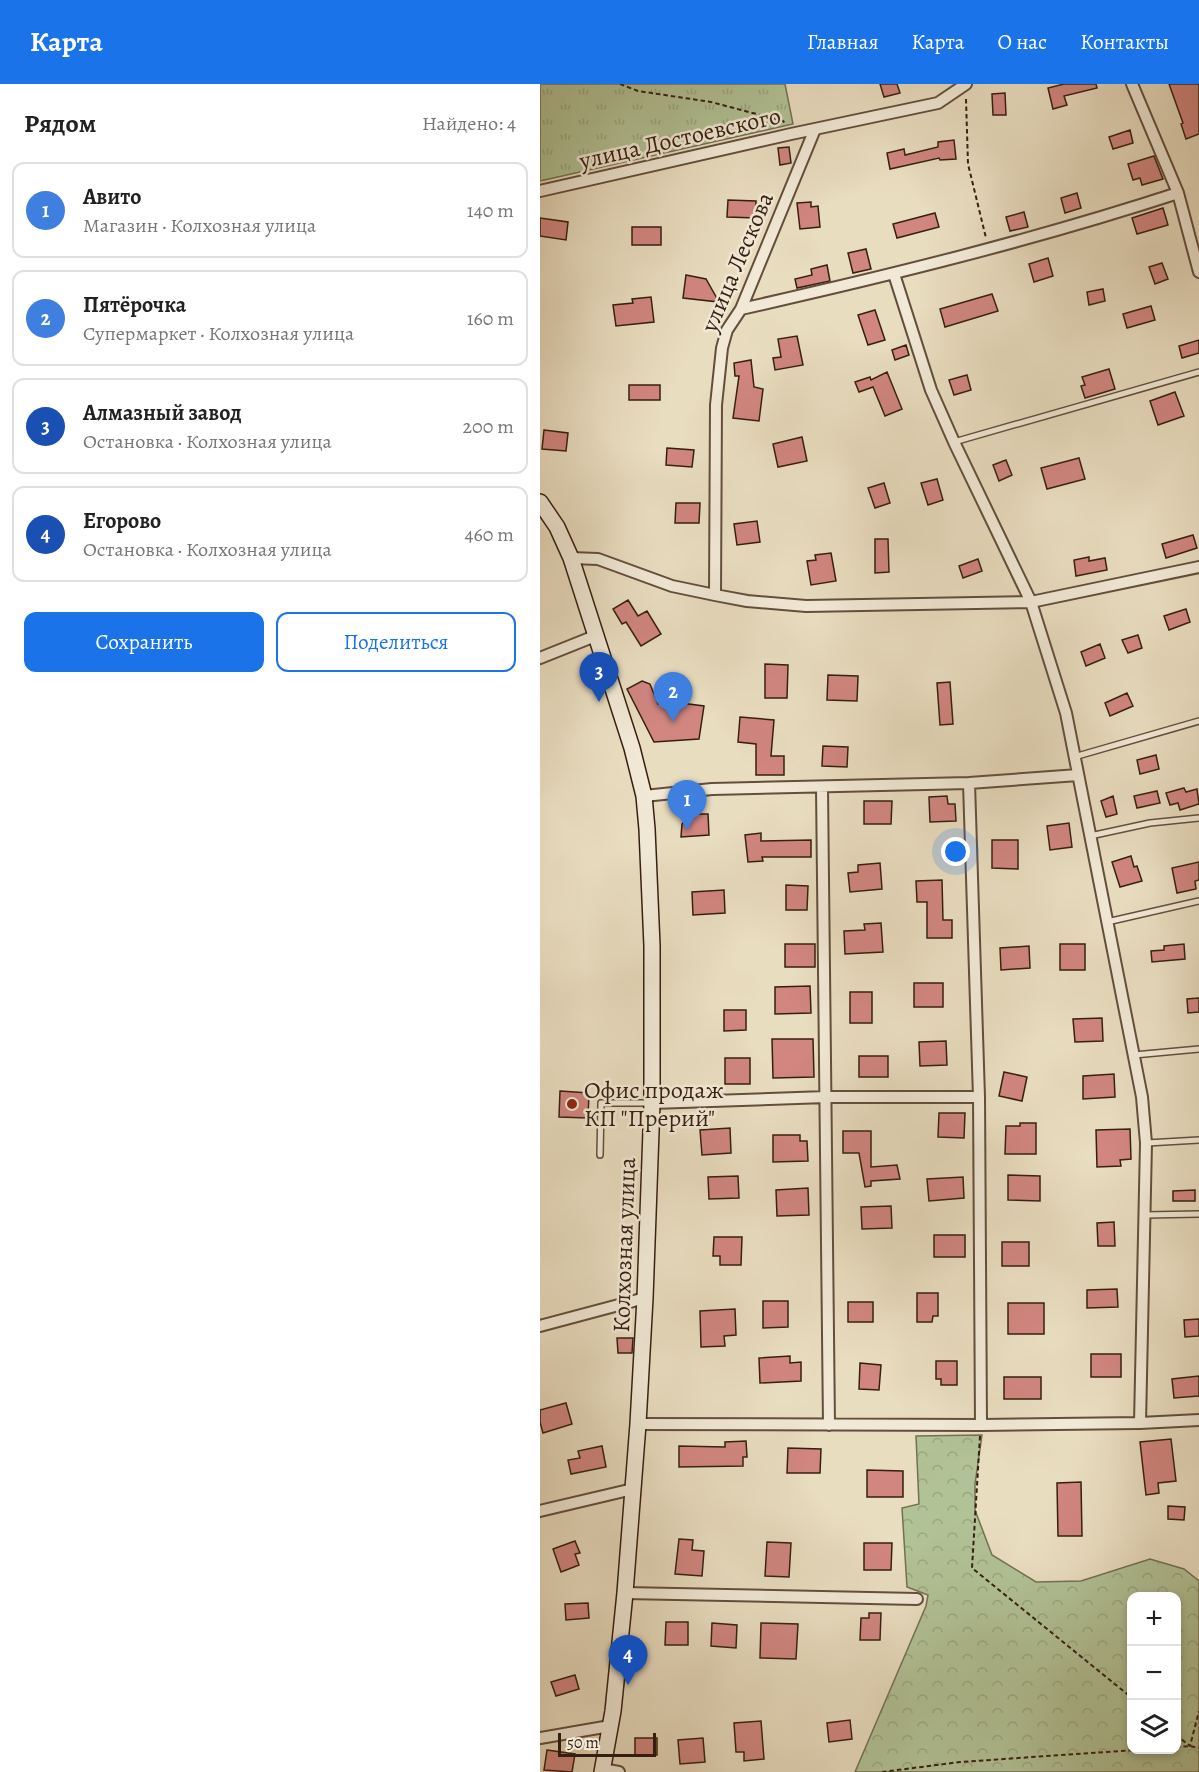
<!DOCTYPE html>
<html lang="ru">
<head>
<meta charset="utf-8">
<style>
  :root { --surface:#fff; --page:#f2f2f2; --text:#222; --muted:#767676; --line:#e0e0e0; --accent:#1a73e8 }
  body { margin:0; font-family:Alegreya,serif; background:var(--page); color:var(--text) }
  .controls { position:absolute; right:18px; bottom:18px; display:grid; overflow:hidden; border-radius:12px; box-shadow:0 3px 9px #0003 }
  .controls button { width:54px; height:54px; display:grid; place-items:center; padding:0; border:0; border-bottom:2px solid var(--line); background:var(--surface); color:var(--text); font:30px sans-serif }
  .scale { position:absolute; left:18px; bottom:15px; width:98px; box-sizing:border-box; padding-left:6px; border:3px solid #361f11; border-top:0; font-size:16px; line-height:21px; white-space:nowrap; color:#361f11; -webkit-text-stroke:4px #f1e9d6; paint-order:stroke }
  .you { position:absolute; left:416px; top:768px; width:21px; height:21px; margin:-15px; border:4px solid #fff; border-radius:50%; background:#1a73e8; box-shadow:0 0 0 9px #1a73e833 }
  .badge { display:grid; place-items:center; width:39px; height:39px; border-radius:50%; background:var(--accent); color:#fff; font-size:20px; font-weight:700 }
  .pin { position:absolute; translate:-50% -50px; filter:drop-shadow(0 2px 3px #0008) }
  .pin::after { content:''; position:absolute; top:32px; width:21px; height:18px; background:inherit; clip-path:polygon(0 0,100% 0,50% 100%) }
  .list { margin:0; padding:0; list-style:none }
  h2 { display:flex; justify-content:space-between; align-items:center; height:78px; margin:0; padding:0 24px; font-size:26px }
  h2 small { font-size:20px; font-weight:400; color:var(--muted) }
  .list li { display:grid; grid-template-columns:39px 1fr auto; gap:18px; align-items:center; box-sizing:border-box; height:96px; margin:0 12px 12px; padding:0 12px; border:2px solid var(--line); border-radius:12px }
  .list b { display:block; font-size:22px; white-space:nowrap }
  .list p { margin:0; font-size:20px; white-space:nowrap; color:var(--muted) }
  .list em { font-size:20px; font-style:normal; color:var(--muted) }
  .actions { display:flex; gap:12px; padding:18px 24px }
  .actions a { flex:1; padding:14px 0; border:2px solid var(--accent); border-radius:12px; text-align:center; font-size:21px; color:var(--accent) }
  .actions .main { background:var(--accent); color:#fff }
  .icon { flex:none; width:33px; height:33px; fill:none; stroke:currentColor; stroke-width:2; stroke-linecap:round; stroke-linejoin:round }
  .map { position:relative; flex:none; width:659px; height:1688px; overflow:hidden }
  header { display:flex; align-items:center; gap:36px; box-sizing:border-box; height:84px; padding:0 30px; background:var(--accent); color:#fff }
  header strong { font-size:28px }
  nav { display:flex; gap:33px; margin-inline-start:auto; font-size:21px }
  main { display:flex }
  aside { flex:1; background:var(--surface) }
  .map>svg:first-child { display:block }
  .forest { fill:url(#forest-crowns); stroke:#747054; stroke-width:1.5; fill-rule:evenodd }
  .park { fill:url(#park-tufts); stroke:#747054; stroke-width:1.5 }
  .building { fill:#d18680; stroke:#361f11; stroke-width:1.5 }
  .lines { fill:none; stroke-linecap:round; stroke-linejoin:round }
  .lane-casing { stroke:#634e3d; stroke-width:8 }
  .street-casing { stroke:#634e3d; stroke-width:14 }
  .secondary-casing { stroke:#361f11; stroke-width:18 }
  .path { stroke:#361f11; stroke-width:2; stroke-dasharray:4.5 3; stroke-linecap:butt }
  .lane { stroke:#f1e9d6; stroke-width:5 }
  .street { stroke:#f1e9d6; stroke-width:10 }
  .secondary { stroke:#f1e9d6; stroke-width:15 }
  .poi-dot { fill:#8f2418; stroke:#f1e9d6; stroke-width:2 }
  .labels { text-anchor:middle; dominant-baseline:central; stroke-width:5; stroke-linejoin:round; paint-order:stroke }
  .street-label { font-size:24px; fill:#361f11; stroke:#f1e9d6 }
  .poi-label { font-size:24px; fill:#361f11; stroke:#f1e9d6; text-anchor:start }
</style>
</head>
<body>
<header>
<strong>Карта</strong>
<nav><a>Главная</a><a>Карта</a><a>О нас</a><a>Контакты</a></nav>
</header>
<main>
<aside>
<h2>Рядом<small>Найдено: 4</small></h2>
<ul class="list">
<li><span class="badge" style="background:#3f7fe0">1</span><div><b>Авито</b><p>Магазин · Колхозная улица</p></div><em>140 m</em></li>
<li><span class="badge" style="background:#3f7fe0">2</span><div><b>Пятёрочка</b><p>Супермаркет · Колхозная улица</p></div><em>160 m</em></li>
<li><span class="badge" style="background:#1a4fb4">3</span><div><b>Алмазный завод</b><p>Остановка · Колхозная улица</p></div><em>200 m</em></li>
<li><span class="badge" style="background:#1a4fb4">4</span><div><b>Егорово</b><p>Остановка · Колхозная улица</p></div><em>460 m</em></li>
</ul>
<div class="actions"><a class="main">Сохранить</a><a>Поделиться</a></div>
</aside>
<div class="map">
<svg width="659" height="1688" viewBox="0 0 659 1688">
  <defs>
    <pattern id="forest-crowns" width="20" height="18" patternUnits="userSpaceOnUse" patternTransform="scale(1.5)"><rect width="20" height="18" fill="#b1c296"/><path d="M2 6a3 3 0 1 1 6 0M12 15a3 3 0 1 1 6 0" fill="none" stroke="#99a680"/></pattern>
    <pattern id="park-tufts" width="24" height="20" patternUnits="userSpaceOnUse" patternTransform="scale(1.5)"><rect width="24" height="20" fill="#b1c296"/><path d="M3 7l-1-3M5 7V3M7 7l1-3M15 17l-1-3M17 17v-4M19 17l1-3" fill="none" stroke="#99a680"/></pattern>
  </defs>
  <rect width="100%" height="100%" fill="#e9ddc0"/>
  <filter id="stains"><feTurbulence type="fractalNoise" baseFrequency=".00333" numOctaves="4"/><feColorMatrix values="0 0 0 0 .2 0 0 0 0 .09 0 0 0 0 .02 0 0 0 .5 -.17"/></filter>
  <radialGradient id="worn" r=".72"><stop offset=".6" stop-color="#630" stop-opacity="0"/><stop offset="1" stop-color="#630" stop-opacity=".3"/></radialGradient>
  <path class="forest" d="M442,1351L435,1400V1426L452,1471L496,1498L541,1497L610,1475L644,1485L659,1497V1688H315L386,1522L388,1511L367,1503L362,1424L379,1420L376,1352ZM592,1512H636V1666H592Z"/>
  <path class="park" d="M0,0H245L253,40L0,97Z"/>
  <path class="building" d="M340,0H357L360,9L344,13Z
    M524,0H556L557,4L524,12L527,21L513,25L508,4Z
    M629,0H659V50L646,55L641,40L643,39Z
    M465,9L466,31H453L452,10Z
    M590,46L593,59L573,65L569,53Z
    M414,56L416,75L400,76L399,74L350,85L347,69L364,65L365,71L398,63V58Z
    M249,63L251,79L240,81L238,64Z
    M614,72L623,95L602,101L600,94L593,96L588,80Z
    M537,109L541,124L525,129L521,114Z
    M188,116L216,117V134L187,133Z
    M271,118V123L278,122L280,143L260,145L257,119Z
    M623,124L628,141L597,150L592,134Z
    M484,128L488,143L470,147L466,133Z
    M395,129L399,143L357,154L353,140Z
    M0,134L28,138L26,156L0,152Z
    M92,143H121V161H92Z
    M326,165L331,185L313,189L308,169Z
    M508,174L513,192L494,198L489,180Z
    M622,179L628,195L615,200L609,183Z
    M287,181L290,197L257,204L255,195L272,191L271,185Z
    M146,191L166,195L179,218L143,214Z
    M563,205L565,217L549,221L547,208Z
    M452,210L458,227L405,243L400,225Z
    M111,213L114,238L76,242L73,221L93,219L92,215Z
    M611,222L615,236L587,244L583,230Z
    M335,226L345,256L328,261L318,231Z
    M257,252L263,281L235,286L233,274L241,273L238,255Z
    M659,256V269L642,274L639,262Z
    M366,261L369,271L355,276L352,266Z
    M211,276L214,303L223,305L219,337L193,334L199,292H195L194,279Z
    M569,285L575,305L545,314L541,302L545,301L542,293Z
    M347,288L362,325L345,332L333,303L319,308L315,298L330,293L331,296Z
    M427,291L431,306L414,311L409,296Z
    M89,301H120V316H89Z
    M635,308L644,332L618,341L610,317Z
    M4,346L28,349L26,367L2,365Z
    M262,353L267,377L238,383L233,360Z
    M127,364L154,366L152,383L126,381Z
    M539,374L545,395L507,405L501,384Z
    M466,376L472,391L459,397L453,381Z
    M397,395L403,416L388,421L381,399Z
    M344,399L350,419L335,424L328,404Z
    M136,419H160L159,439H135Z
    M217,437L220,458L197,461L194,440Z
    M653,451L657,464L626,474L622,460Z
    M335,455H348L349,488L335,489Z
    M291,469L296,497L271,501L267,477L276,476L275,471Z
    M549,473V477L565,474L567,486L536,492L534,476Z
    M438,475L442,487L423,494L419,482Z
    M88,516L98,532L107,527L121,550L101,562L86,538L82,540L73,525Z
    M646,525L650,538L629,546L624,532Z
    M598,551L602,564L588,569L582,556Z
    M560,560L565,574L546,582L541,568Z
    M225,580L248,581L247,614H225Z
    M288,591L318,592L317,617L287,616Z
    M102,597L110,600L118,620L125,617L164,622L159,655L114,658L87,605Z
    M410,598L413,640L400,641L397,599Z
    M587,609L593,622L570,632L565,619Z
    M200,633L234,636L231,672H244V691H216V660L198,658Z
    M283,662L308,663L307,683L282,682Z
    M616,671L619,685L600,690L597,676Z
    M644,704L646,708L657,705L659,720L640,726L638,719L630,721L626,709Z
    M617,707L620,719L597,724L594,712Z
    M407,712L408,720H415L416,737L390,738L389,713Z
    M573,712L577,730L566,733L561,717Z
    M324,717H352L351,740H324Z
    M150,730H168L169,751L141,753L142,740Z
    M529,739L532,763L510,766L507,742Z
    M221,749V757L271,756V773H222L223,777L208,778L205,751Z
    M452,756H478V785L452,784Z
    M591,772L594,783L597,782L602,797L580,803L572,778Z
    M659,778V796L655,797L656,805L637,809L632,784Z
    M340,779L342,805L310,808L308,789L318,788V781Z
    M402,796L403,836H412V854H387V818H377L376,797Z
    M246,801L268,802L267,826H246Z
    M184,806L185,829L153,831L152,808Z
    M341,839L343,868L305,870L304,847L325,846L324,840Z
    M245,860H275V883H245Z
    M520,860H545V886H520Z
    M644,860L645,875L612,878L611,867L624,866V862Z
    M489,862L490,884L461,886L460,864Z
    M374,899H403V923H374Z
    M270,902L271,929L235,930V903Z
    M310,908H332V939H310Z
    M659,914V928L648,929L647,915Z
    M184,926H206V946L184,947Z
    M562,934L563,957L535,958L533,935Z
    M232,955H273L274,993L233,994Z
    M406,957L407,981L380,982L379,958Z
    M319,972H348V993H319Z
    M185,974H210V1000H185Z
    M464,988L487,993L482,1017L459,1012Z
    M574,990L575,1013L543,1015V992Z
    M20,1007L49,1009L48,1034L19,1033Z
    M399,1029H425L424,1054L398,1053Z
    M480,1039H496V1070H465L466,1042H480Z
    M190,1044L191,1069L162,1071L160,1046Z
    M590,1045L591,1075L580,1076L581,1082L557,1083L556,1046Z
    M303,1047H331V1083L357,1081L360,1095L331,1097V1102L325,1103L319,1069H303Z
    M233,1051H260V1057H267L268,1077L233,1078Z
    M468,1091L500,1092V1117L468,1116Z
    M198,1092L199,1114L169,1115L168,1093Z
    M423,1093L424,1114L389,1117L387,1095Z
    M268,1104L269,1131L237,1132L236,1106Z
    M655,1106V1117H633V1107Z
    M351,1122L352,1144L322,1145L321,1123Z
    M574,1138L575,1162H558L557,1139Z
    M394,1151H425V1173H394Z
    M174,1153H202L201,1181H180V1172H173Z
    M462,1158H489V1182H462Z
    M577,1205L578,1223L547,1224V1206Z
    M377,1209H398V1232H393L392,1238H377Z
    M223,1217H248V1243L223,1244Z
    M308,1218H333V1238H308Z
    M468,1219H504V1250H468Z
    M195,1225L196,1251L184,1252L185,1262L161,1263L160,1227Z
    M659,1235V1252L645,1253L644,1236Z
    M77,1254H93L92,1269H78Z
    M551,1270H581V1293H551Z
    M250,1272V1279L261,1278V1297L220,1299L219,1274Z
    M396,1277H417V1301H401V1295H396Z
    M320,1279L341,1281L339,1306L319,1305Z
    M659,1292V1312L634,1314L632,1295Z
    M464,1293H501V1315H464Z
    M26,1319L32,1340L3,1349L0,1338V1326Z
    M631,1355L636,1397L618,1399L619,1409L606,1411L600,1358Z
    M206,1357L207,1373H203V1382L139,1383V1362L185,1363V1358Z
    M62,1362L66,1383L31,1390L28,1376L40,1374L38,1367Z
    M248,1364L281,1365L280,1389H247Z
    M327,1386L363,1387V1413H327Z
    M541,1398L542,1452H518L517,1399Z
    M628,1422L645,1423L644,1436L628,1435Z
    M139,1455L153,1456L152,1466L164,1467L162,1492L135,1490Z
    M35,1457L40,1469L35,1470L39,1481L21,1488L13,1465Z
    M227,1458L251,1459L249,1493L225,1492Z
    M324,1459H352L351,1486H324Z
    M48,1519L49,1534L26,1536L25,1520Z
    M329,1529H341L340,1556H320L321,1534H329Z
    M126,1538H148V1561H125Z
    M172,1539L197,1541L196,1564L171,1562Z
    M221,1539L258,1540L256,1575L220,1574Z
    M35,1591L39,1605L16,1612L11,1598Z
    M310,1636L312,1655L289,1658L287,1639Z
    M221,1637L224,1675L204,1677V1668H196L194,1639Z
    M95,1654H117V1671H95Z
    M163,1654L165,1678L140,1680L138,1656Z
    M7,1666L35,1670L32,1688L4,1686Z"/>
  <g class="lines">
    <defs>
      <path id="lane" d="M414,358L659,288
        M534,673L659,637
        M550,752L610,739L659,734
        M567,838L659,817
        M594,971L659,965
        M607,1059L659,1056
        M60,1071L61,1019H109
        M605,1131L659,1130"/>
      <path id="street" d="M592,0L638,109
        M0,107L251,50L398,19L426,0
        M354,190L391,306L414,358L491,518L526,629L602,1013L606,1059L600,1339L659,1336
        M201,225C348,192 494,156 638,109L659,188
        M31,474L58,475L132,502L175,511L207,517L266,522L491,518L659,483
        M175,511L176,321L182,264L187,246L201,225L275,45
        M0,574L55,552
        M429,699L439,1013L441,1341
        M282,703L289,1341
        M104,712L172,705L429,699L538,691
        M112,1019L286,1013H439
        M0,1242L105,1214
        M98,1340L441,1341L600,1339
        M0,1427L93,1405
        M85,1509L377,1515
        M0,1654L70,1642
        M62,1685L79,1688"/>
      <path id="secondary" d="M0,418L17,443L31,474L92,664L104,712L107,745L112,862V1019L105,1214L98,1340L85,1509L73,1627L62,1688"/>
    </defs>
    <use href="#lane" class="lane-casing"/>
    <use href="#street" class="street-casing"/>
    <use href="#secondary" class="secondary-casing"/>
    <path class="path" d="M80,0L98,7L171,18L243,37L245,39
      M426,15L428,80L446,154
      M440,1352L432,1484L592,1614
      M636,1651L650,1662L659,1627
      M636,1663L650,1662L659,1664
      M342,1688L420,1678L595,1666"/>
    <use href="#lane" class="lane"/>
    <use href="#street" class="street"/>
    <use href="#secondary" class="secondary"/>
  </g>
  <circle class="poi-dot" cx="32" cy="1020" r="6"/>
  <g class="labels">
    <g class="street-label">
      <text transform="translate(140 54) rotate(-13)">улица Достоевского</text>
      <text transform="translate(197 178) rotate(-67)">улица Лескова</text>
      <text transform="translate(84 1161) rotate(-88)">Колхозная улица</text>
    </g>
    <g class="poi-label">
      <text x="44" y="1006">Офис продаж<tspan x="44" dy="28">КП "Прерий"</tspan></text>
    </g>
  </g>
  <rect width="100%" height="100%" filter="url(#stains)"/>
  <rect width="100%" height="100%" fill="url(#worn)"/>
</svg>
<div class="controls">
<button>+</button>
<button>−</button>
<button><svg class="icon" aria-label="layers" viewBox="0 0 24 24"><path d="M12 4l9 5-9 5-9-5zM3 14l9 5 9-5"/></svg></button>
</div>
<div class="scale">50 m</div>
<div class="you"></div>
<div class="pin badge" style="left:147px;top:746px;background:#3f7fe0">1</div>
<div class="pin badge" style="left:133px;top:638px;background:#3f7fe0">2</div>
<div class="pin badge" style="left:59px;top:618px;background:#1a4fb4">3</div>
<div class="pin badge" style="left:88px;top:1601px;background:#1a4fb4">4</div>
</div>
</main>
</body>
</html>
